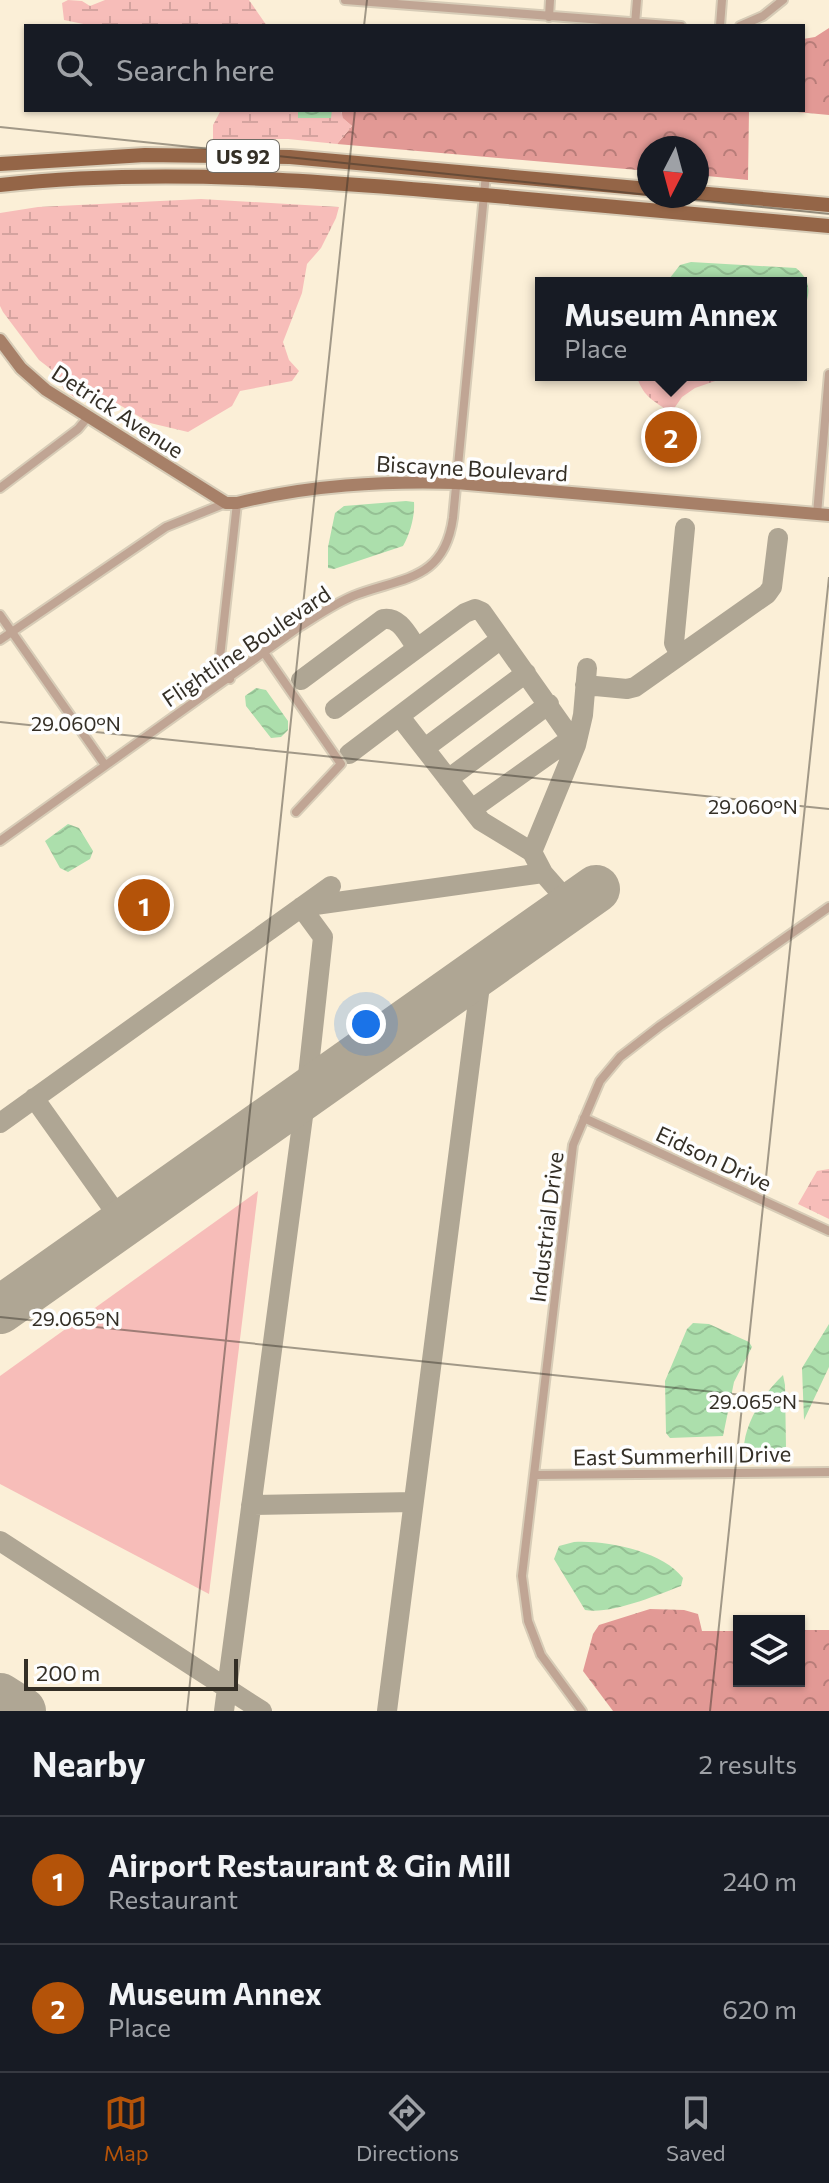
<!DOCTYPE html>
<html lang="en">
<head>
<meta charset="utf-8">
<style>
  :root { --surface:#171b24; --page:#20242c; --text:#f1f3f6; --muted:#9ea1a6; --line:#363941; --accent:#b45309 }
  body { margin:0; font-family:Commissioner,sans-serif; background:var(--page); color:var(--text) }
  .controls { position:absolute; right:24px; bottom:24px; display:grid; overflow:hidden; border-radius:0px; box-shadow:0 2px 6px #0004 }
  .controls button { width:72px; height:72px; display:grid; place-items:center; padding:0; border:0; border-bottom:2px solid var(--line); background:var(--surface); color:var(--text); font:40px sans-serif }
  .compass { position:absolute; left:637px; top:136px; width:72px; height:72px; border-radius:50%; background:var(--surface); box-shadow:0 2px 6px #0004; rotate:186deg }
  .scale { position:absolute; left:24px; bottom:20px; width:214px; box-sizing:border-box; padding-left:8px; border:4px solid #342f26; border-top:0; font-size:22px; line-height:28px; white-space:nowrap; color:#342f26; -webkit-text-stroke:6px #fefefe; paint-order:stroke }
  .you { position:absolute; left:366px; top:1024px; width:28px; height:28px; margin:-20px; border:6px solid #fff; border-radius:50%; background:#1a73e8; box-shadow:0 0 0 12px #1a73e833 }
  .badge { display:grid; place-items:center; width:52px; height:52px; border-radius:50%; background:var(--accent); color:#fff; font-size:26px; font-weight:700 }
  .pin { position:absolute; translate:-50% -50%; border:4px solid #fff; box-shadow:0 2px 8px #0006 }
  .popup { position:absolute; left:535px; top:277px; width:272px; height:104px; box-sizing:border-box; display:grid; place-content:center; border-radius:0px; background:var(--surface); filter:drop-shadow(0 2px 6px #0005); font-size:26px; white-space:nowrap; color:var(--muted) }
  .popup b { font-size:30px; color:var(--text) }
  .popup::after { content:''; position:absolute; left:50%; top:100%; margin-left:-16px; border:16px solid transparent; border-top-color:var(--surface) }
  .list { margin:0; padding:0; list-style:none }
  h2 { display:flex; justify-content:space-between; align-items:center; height:104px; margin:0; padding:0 32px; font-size:34px }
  h2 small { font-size:26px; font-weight:400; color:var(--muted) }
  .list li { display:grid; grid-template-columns:52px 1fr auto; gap:24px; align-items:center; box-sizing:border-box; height:128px; padding:0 32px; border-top:2px solid var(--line) }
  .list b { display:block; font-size:30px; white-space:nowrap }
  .list p { margin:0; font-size:26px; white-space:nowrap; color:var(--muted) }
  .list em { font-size:26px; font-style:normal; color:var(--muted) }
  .icon { flex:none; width:44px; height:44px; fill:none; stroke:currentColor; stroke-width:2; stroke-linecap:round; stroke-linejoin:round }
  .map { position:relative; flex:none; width:829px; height:1711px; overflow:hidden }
  .search { position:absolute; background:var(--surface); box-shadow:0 2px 6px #0004; left:24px; right:24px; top:24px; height:88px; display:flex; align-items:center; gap:20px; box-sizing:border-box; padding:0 28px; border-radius:0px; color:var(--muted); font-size:30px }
  .sheet { height:360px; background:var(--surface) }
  nav { display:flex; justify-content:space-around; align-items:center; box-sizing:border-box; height:112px; border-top:2px solid var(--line); background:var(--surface); font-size:22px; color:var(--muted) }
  nav a { display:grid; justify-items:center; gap:4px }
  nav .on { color:var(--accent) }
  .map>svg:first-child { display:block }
  .green { fill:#f7bdb9 }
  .forest { fill:url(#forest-crowns) }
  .wetland { fill:url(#wetland-marsh) }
  .water { fill:url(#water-waves) }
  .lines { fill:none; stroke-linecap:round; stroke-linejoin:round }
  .taxiway { stroke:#afa694; stroke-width:20 }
  .runway { stroke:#afa694; stroke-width:48 }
  .street-casing { stroke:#d7ccb7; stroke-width:12 }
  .secondary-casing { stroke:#d7ccb7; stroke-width:16 }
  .primary-casing { stroke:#d7ccb7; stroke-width:18 }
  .street { stroke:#c0a594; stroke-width:8 }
  .secondary { stroke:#a78068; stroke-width:12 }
  .primary { stroke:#946547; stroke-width:14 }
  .ticks { fill:none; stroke:#342f26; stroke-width:2; stroke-opacity:0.45 }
  .labels { text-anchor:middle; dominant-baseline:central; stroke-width:7; stroke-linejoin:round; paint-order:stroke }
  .shield { fill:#fefefe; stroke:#716d67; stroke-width:2 }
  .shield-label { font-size:20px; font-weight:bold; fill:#342f26 }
  .street-label { font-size:22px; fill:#342f26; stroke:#fefefe }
  .ticks-label { font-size:20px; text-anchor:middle; fill:#342f26; stroke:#fefefe; stroke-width:7; stroke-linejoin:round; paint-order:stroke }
</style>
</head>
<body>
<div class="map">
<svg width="829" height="1711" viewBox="0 0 829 1711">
  <defs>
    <pattern id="forest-crowns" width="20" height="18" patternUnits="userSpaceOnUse" patternTransform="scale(2)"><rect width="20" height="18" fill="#e29995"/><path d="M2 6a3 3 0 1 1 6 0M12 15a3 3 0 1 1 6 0" fill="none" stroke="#b87d79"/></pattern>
    <pattern id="wetland-marsh" width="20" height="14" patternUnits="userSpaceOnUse" patternTransform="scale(2)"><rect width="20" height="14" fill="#f7bdb9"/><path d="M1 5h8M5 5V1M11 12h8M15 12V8" fill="none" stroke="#d4a39f"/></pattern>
    <pattern id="water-waves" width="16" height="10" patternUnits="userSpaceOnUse" patternTransform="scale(2)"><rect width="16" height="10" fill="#acdfac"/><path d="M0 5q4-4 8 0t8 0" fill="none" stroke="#95c094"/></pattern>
  </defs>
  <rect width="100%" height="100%" fill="#fbefd7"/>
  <path class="green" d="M258,1191L209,1594L0,1484V1376Z"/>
  <path class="forest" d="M829,28V115L776,110H803V39L815,37Z
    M342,110H749L748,180L697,175V148H649V171L337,144L352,126L342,118Z
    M650,1609L684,1610L698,1614L702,1631H739V1681H799V1630H829V1711H613L583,1671L593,1634L599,1625Z"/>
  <path class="wetland" d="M68,0L82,1L90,6L105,0H249L267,26H93L64,20L62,3Z
    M221,110H341L343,118L352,126L337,144L288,139H213V125Z
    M201,199L339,207L336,218L321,248L307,264L302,293L283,342L289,360L299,371L292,381L240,391L232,406L188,432L150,423L113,401L100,398L77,399L64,390L57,374L39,360L3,312L0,306V213L38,207Z
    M636,375H720L718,380L695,388L682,397L673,410L668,411C650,398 644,397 636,375Z
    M829,1169V1219L798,1204L817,1171Z"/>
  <path class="water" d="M298,110H332L331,118H298Z
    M691,262L796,268C814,283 809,296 802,316L801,283H666L680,265Z
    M406,501L414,502C415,516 410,534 403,546L334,569L328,568V547L335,513L344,506Z
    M256,688L266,690L288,721V730L281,737L271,738L246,706L245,696Z
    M68,824L79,828L93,851L90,859L68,872L60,868L45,841Z
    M693,1323L709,1324L749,1342L752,1347L734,1382L723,1436L670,1438L666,1433L665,1381L687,1329Z
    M829,1324V1367L804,1420L802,1368Z
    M783,1375L785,1385L786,1448L780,1451H744C743,1425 764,1393 783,1375Z
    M574,1542C607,1540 662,1551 683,1578L681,1586C658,1595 609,1615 585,1610L554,1559L559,1546Z"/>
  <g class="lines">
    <path class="taxiway" d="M680,655L674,643L685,528
      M301,680L383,619C400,616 408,636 417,648
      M585,685L627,689L635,687L767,594L772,587L778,538
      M335,709L465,613L475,609L482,612L576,745
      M400,717L481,821L532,852
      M425,748L526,673
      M349,754L501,639
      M448,779L549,704
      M472,809L572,738
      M543,873L532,852L576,745L583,715L587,668
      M34,1098L123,1223
      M0,1123L331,886
      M251,1505L413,1502
      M0,1541L262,1711
      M224,1711L306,1094L323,937L301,907L543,873L572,906
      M387,1711L482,970"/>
    <path class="runway" d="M0,1310L596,889
      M0,1697L22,1711"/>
    <defs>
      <path id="street" d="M345,0L681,26
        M549,17L550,0
        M635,24L637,0
        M720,26L722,0
        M740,26L763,16L783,0
        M0,488L78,429L88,417
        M817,514L829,374
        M0,615L105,765
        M0,640L166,527L226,503
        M265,654L341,764L296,812
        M230,679L220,657L237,503
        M0,841L299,627C317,616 334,604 353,596C401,577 444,582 453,518L486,174
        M584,1118L829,1231
        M535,1475L829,1472
        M582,1711L541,1655L528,1621L522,1576L573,1145L600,1081L620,1057L660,1026L829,907"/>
      <path id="secondary" d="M0,340L21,368L46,390L226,503H237C310,485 381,481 456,483L829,515"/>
      <path id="primary" d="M0,164L145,155L290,157L649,189
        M0,185C162,167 323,181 484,195C599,205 714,215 829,226
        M697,193L829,205"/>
    </defs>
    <use href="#street" class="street-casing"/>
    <use href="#secondary" class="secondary-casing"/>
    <use href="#primary" class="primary-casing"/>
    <use href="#street" class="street"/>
    <use href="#secondary" class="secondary"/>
    <use href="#primary" class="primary"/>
  </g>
  <path class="ticks" d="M364,26L367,0M0,127L649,195M658,196L829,214M0,722L829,809M0,1317L829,1404M187,1711L355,110M710,1711L829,577"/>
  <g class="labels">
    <rect class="shield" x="207" y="140" width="72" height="32" rx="6"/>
    <g class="shield-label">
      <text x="243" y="156">US 92</text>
    </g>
    <g class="street-label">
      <text transform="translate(118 411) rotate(33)">Detrick Avenue</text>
      <text transform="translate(472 468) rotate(3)">Biscayne Boulevard</text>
      <text transform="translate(246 646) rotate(-34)">Flightline Boulevard</text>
      <text transform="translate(714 1158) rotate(25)">Eidson Drive</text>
      <text transform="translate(546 1227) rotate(-83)">Industrial Drive</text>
      <text transform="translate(682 1455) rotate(-1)">East Summerhill Drive</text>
    </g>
  </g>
  <g class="ticks-label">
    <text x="76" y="731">29.060°N</text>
    <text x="753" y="814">29.060°N</text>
    <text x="76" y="1326">29.065°N</text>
    <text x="753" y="1409">29.065°N</text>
  </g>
</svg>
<div class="controls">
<button><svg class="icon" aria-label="layers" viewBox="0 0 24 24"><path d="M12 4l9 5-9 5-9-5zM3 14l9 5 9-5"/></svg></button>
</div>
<svg class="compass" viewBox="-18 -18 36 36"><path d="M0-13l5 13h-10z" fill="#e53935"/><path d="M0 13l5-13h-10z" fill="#9ea1a6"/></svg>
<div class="scale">200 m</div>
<div class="you"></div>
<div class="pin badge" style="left:144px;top:905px">1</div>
<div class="pin badge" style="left:671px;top:437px">2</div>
<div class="popup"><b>Museum Annex</b>Place</div>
<div class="search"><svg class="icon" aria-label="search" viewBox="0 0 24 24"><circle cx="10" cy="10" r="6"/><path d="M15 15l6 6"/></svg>Search here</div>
</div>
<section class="sheet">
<h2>Nearby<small>2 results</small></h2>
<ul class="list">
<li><span class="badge">1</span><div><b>Airport Restaurant &amp; Gin Mill</b><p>Restaurant</p></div><em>240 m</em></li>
<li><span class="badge">2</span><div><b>Museum Annex</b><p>Place</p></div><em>620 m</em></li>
</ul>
</section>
<nav>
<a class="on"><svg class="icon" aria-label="map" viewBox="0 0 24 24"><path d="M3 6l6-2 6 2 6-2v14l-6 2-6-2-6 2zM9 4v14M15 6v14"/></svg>Map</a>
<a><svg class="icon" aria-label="directions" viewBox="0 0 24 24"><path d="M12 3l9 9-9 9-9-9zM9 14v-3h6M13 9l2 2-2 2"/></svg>Directions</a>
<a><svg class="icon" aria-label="saved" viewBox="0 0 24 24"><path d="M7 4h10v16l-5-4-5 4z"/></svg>Saved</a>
</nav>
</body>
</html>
